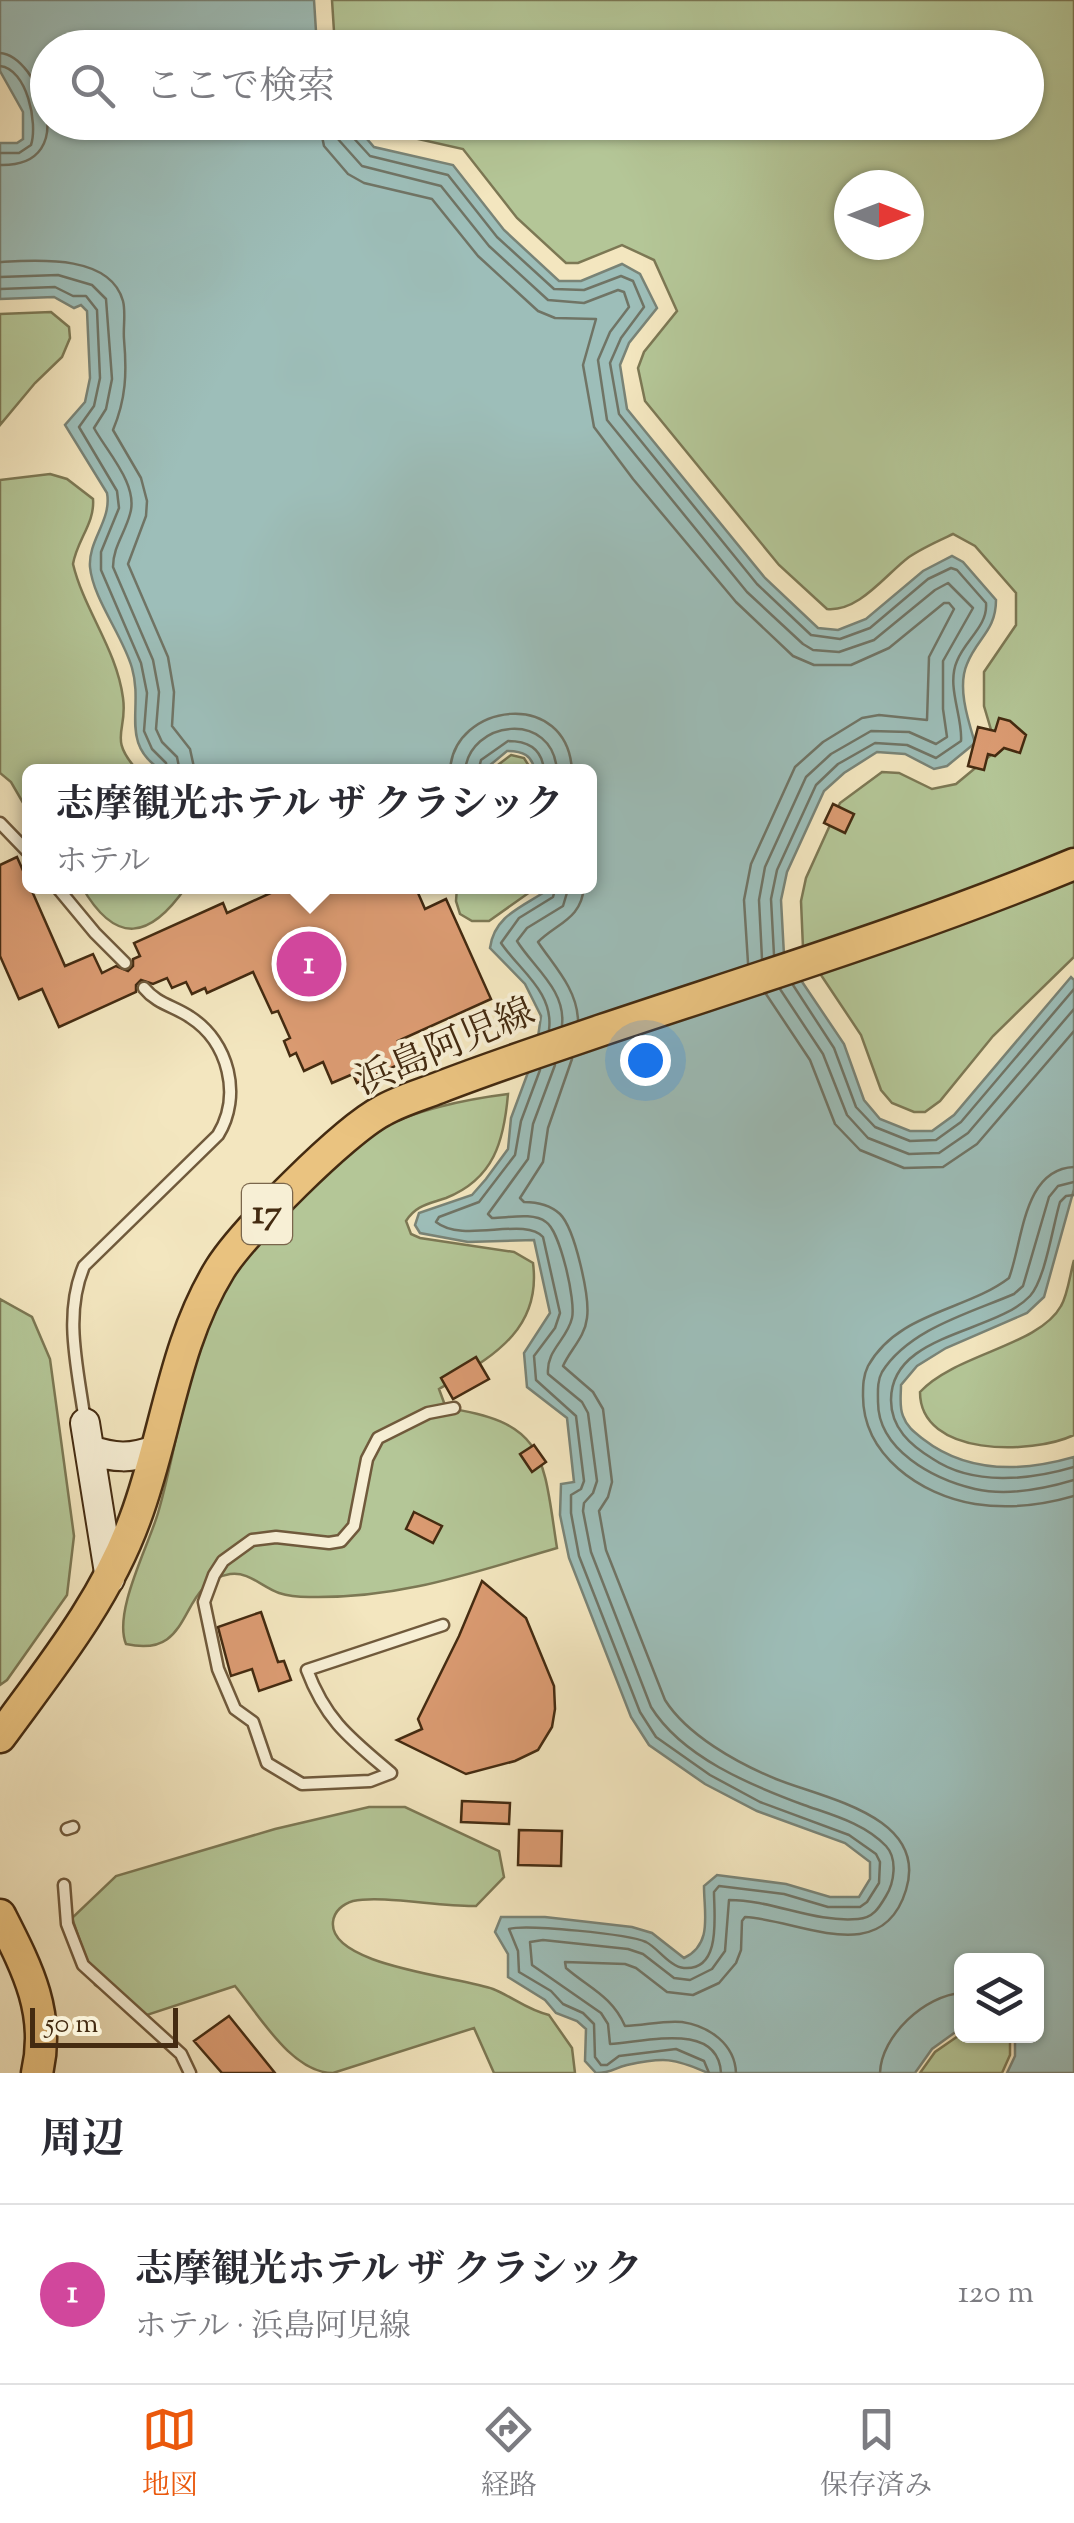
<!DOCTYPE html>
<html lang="ja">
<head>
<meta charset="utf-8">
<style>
  :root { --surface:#fff; --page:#f2f2f3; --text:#2b2b33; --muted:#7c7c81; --line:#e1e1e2; --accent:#ea580c }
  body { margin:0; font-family:"Sorts Mill Goudy","Noto Serif JP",serif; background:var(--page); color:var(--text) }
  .controls { position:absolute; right:30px; bottom:30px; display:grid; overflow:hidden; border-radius:15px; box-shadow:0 2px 8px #0004 }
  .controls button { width:90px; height:90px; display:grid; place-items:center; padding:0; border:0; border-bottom:2px solid var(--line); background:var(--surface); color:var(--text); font:50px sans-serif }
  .compass { position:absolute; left:834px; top:170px; width:90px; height:90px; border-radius:50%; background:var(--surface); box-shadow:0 2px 8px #0004; rotate:90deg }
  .scale { position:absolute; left:30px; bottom:25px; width:148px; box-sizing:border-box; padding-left:10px; border:5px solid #442b11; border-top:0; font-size:28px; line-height:35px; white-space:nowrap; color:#442b11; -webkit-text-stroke:8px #f7efd5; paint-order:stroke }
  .you { position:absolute; left:645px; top:1060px; width:35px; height:35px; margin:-25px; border:8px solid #fff; border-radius:50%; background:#1a73e8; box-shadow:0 0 0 15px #1a73e833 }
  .badge { display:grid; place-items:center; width:65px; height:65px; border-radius:50%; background:var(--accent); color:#fff; font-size:32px; font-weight:700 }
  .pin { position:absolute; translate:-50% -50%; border:5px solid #fff; box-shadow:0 2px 10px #0006 }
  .popup { position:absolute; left:22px; top:764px; width:575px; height:130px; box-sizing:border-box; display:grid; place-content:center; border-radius:15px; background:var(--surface); filter:drop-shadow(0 2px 8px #0005); font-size:32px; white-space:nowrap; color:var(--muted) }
  .popup b { font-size:38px; color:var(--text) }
  .popup::after { content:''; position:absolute; left:50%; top:100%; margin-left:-20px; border:20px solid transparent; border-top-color:var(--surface) }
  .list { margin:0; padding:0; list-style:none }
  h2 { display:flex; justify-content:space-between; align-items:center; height:130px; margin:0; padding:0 40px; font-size:42px }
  h2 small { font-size:32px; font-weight:400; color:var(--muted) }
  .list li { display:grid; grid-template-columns:65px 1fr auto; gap:30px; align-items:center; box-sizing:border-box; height:180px; padding:0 40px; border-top:2px solid var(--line) }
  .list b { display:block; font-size:38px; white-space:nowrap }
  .list p { margin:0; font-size:32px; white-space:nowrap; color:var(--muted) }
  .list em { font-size:32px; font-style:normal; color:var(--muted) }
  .icon { flex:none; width:55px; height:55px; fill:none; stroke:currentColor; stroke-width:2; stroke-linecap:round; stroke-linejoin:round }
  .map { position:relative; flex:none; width:1074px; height:2073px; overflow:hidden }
  .search { position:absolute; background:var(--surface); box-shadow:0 2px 8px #0004; left:30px; right:30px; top:30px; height:110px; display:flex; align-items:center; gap:25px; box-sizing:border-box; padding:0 35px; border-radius:55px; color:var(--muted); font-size:38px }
  .sheet { height:310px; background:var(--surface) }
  nav { display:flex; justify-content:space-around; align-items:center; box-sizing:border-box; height:140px; border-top:2px solid var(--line); background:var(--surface); font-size:28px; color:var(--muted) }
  nav a { display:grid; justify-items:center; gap:5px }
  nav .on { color:var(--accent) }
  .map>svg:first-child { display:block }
  .green { fill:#b4c697; stroke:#7c7854; stroke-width:2.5; fill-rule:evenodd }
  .water { fill:#9dbeb9; stroke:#798376; stroke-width:2.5 }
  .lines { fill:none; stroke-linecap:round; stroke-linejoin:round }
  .shore { stroke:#707465; stroke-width:2.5 }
  .building { fill:#db9b72; stroke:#442b11; stroke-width:2.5 }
  .lane-casing { stroke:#705a3c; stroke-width:15 }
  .secondary-casing { stroke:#442b11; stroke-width:32 }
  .primary-casing { stroke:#442b11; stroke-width:35 }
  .lane { stroke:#f7efd5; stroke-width:10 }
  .secondary { stroke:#f7efd5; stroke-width:28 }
  .primary { stroke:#eac380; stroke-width:30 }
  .labels { text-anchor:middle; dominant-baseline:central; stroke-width:8; stroke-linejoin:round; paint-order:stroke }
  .shield { fill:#f7efd5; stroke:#7a664c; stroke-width:2.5 }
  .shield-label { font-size:35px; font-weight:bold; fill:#442b11 }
  .street-label { font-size:38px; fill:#442b11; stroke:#f7efd5 }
</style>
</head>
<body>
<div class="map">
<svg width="1074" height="2073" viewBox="0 0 1074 2073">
  <rect width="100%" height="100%" fill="#f3e6bf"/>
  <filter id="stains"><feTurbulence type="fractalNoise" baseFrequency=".002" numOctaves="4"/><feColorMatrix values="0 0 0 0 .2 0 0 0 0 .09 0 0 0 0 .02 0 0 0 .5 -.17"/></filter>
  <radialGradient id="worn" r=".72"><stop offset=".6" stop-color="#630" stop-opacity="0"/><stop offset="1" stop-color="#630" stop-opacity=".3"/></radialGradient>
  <path class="green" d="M332,0H1074V957L993,1036L940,1101L925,1112H914L892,1103L881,1090L861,1035L803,948L801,901L806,878L840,803L882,772L899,773L932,789L956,784L997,750L984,706V672L1016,625V593L975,546L953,534C938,541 922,548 909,557C885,575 859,612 827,609L779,565L645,401L638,368L644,352L677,311L654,260L622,245L578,263H566L517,218L463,149L383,131L376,123L1026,122V48L335,47ZM849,185H909V245H849Z
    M51,312L69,327L70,338L62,357L35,383L0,425V314Z
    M50,474L67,479L93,499C95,523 77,540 73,564C84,610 117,650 123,698C128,732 107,737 138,771L29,772V813L11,782L0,773V480Z
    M511,755L524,758L532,771H490Z
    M82,887H186C150,939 116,946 82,887Z
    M457,887V886L537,887L489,921H472L460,914L456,901Z
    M508,1094C504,1141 494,1179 446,1198C429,1204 416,1205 406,1221L411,1234L420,1238L514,1252L533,1263C542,1332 489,1358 439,1389L446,1408C547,1422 543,1458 557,1548C471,1573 400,1599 309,1597C299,1597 288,1596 279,1593C262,1587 248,1571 230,1574C176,1583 196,1660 126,1644C113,1612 148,1547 158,1513C173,1462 180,1409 195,1358C220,1271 300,1177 377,1131C412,1110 468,1099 508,1094Z
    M1074,1260V1435C1032,1455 920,1457 920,1392C955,1354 1039,1346 1061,1306C1068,1294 1070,1274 1074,1260Z
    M0,1299L32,1317L50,1359L74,1536L67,1595L7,1680L0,1685Z
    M369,1807H405L499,1851L504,1877L476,1906C441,1907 382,1895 353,1901C343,1904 334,1911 333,1922C328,1966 461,1977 493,1989C513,1997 527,2010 549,2015L572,2048L575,2073H494L474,2028L333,2073C292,2073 259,2015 235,1986L144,2016L95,1985L72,1918L116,1876L275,1829Z
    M961,2034L1010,2036V2055L1002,2073H920L935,2052Z"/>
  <path class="water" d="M0,0H314L317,47L48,48V122L353,123L374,147L453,165L504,230L559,281H581L622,264L640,274L657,308L629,343L620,365L627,409L765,578L818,628L838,630L866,619L923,571L952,556L963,562L996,600C996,631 977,638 967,664C957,687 968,720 975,743L947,766L934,769L905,754L877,752L844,773L824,791L787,872L781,900L784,955L844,1044L864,1100L880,1119L910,1131H932L954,1115L1071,977L1074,980V1189L1044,1297L1027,1313L946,1348L917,1366L901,1385C901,1395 899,1407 903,1416C907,1427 914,1432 923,1439C968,1474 1022,1472 1074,1457V2073H1007L1015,2056V2036H1036V1960H962L961,2028L932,2049L915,2073H708C674,2058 664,2057 627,2065C614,2068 612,2073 596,2073L585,2061L586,2029L577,2021L556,2013L545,2000L508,1977V1954L495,1932L501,1917H545L632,1927L652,1933L684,1958C713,1944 704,1914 704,1886L717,1875L786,1884L830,1897H859L870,1879V1862L845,1843L757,1811L705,1784L649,1745L631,1717L569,1558L560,1515L561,1484L574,1482L567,1418L527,1387L524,1353L550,1313L534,1240L468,1242L420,1233L415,1225L419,1213L472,1195L486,1179L508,1149L511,1118L536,1051L541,1016L525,984L490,948C494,916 522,907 546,891L547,887L589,886V772L535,771C532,755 523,751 507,751L483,771L164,772C118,744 144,710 132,668C123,636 93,599 90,567C88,540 112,520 107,493L65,425L85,402L90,378L87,311L81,305L74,308L54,297L0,299V143H17L23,139V112L0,71Z"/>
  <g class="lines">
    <path class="shore" d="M0,53C37,55 85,167 0,165
      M0,66C27,69 38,123 31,145L19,153H0
      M319,122L324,146L348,174L364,183L432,199L478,256L538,311L555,318L596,319L583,365L594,427L633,479L736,602L793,656L814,665H851L889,648L944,603H949L954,609L929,657L927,720L879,715L862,718L823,742L795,767L751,864L744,900L748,963
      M334,122L337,138L362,166L441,186L489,246L548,300L584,303L618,290L624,292L629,307L610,332L598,360L607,420L747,592L803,644L813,650L839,652L874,640L935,590L948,583L973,608L943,661V709L947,737L936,744L909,732L871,731L831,754L806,777L765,867L759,900L762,959
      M346,122L349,133L370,156L448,175L497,237L554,289L584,290L621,276L633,281L644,307L621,338L610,363L619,414L757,584L811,635L840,639L870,628L928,579L951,568L957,570L986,603C988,626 965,640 957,661C946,686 963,717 961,741L936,758L907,745L875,743L838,764L816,785L777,870L771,899L774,955
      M0,262C37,260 110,254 123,301C126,313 123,327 124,339C127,373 126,399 113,430L141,478L147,501L146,516L128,564L168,657L174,692L172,726L190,749L195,772
      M0,277L58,275L92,285L106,299L112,379L106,409L94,428C107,452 139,485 130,514C125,533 113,547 113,567L153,660L159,692L156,729L162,742L177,757L180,772
      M0,289L55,287L73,296H86L97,310L100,378L94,406L79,427L117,491L119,508L101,552V570L141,663L147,693L144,731L152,749L166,763L168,772
      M450,772C452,702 569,687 572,772
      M465,772C468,720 554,709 557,772
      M478,772L481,760L508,741C529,741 543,749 544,772
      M793,985L834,1048L856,1107L875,1127L910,1141L936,1140L961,1122L1074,989
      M780,989L823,1054L847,1115L868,1138L909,1154L939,1153L968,1133L1074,1009
      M766,994L810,1060L835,1124L860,1150L904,1168L943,1167L977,1144L1074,1031
      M578,1020C577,989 554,966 538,942C557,923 582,919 584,886
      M562,1025C566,990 533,967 517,941L527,928L563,906L569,886
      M549,1030C554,992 520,971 501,943L519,918L553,897L556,886
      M572,1059L548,1128L543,1162L520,1198L524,1202C537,1202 549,1204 560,1214C575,1229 590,1297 587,1318C585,1337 570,1350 563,1366L593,1392L603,1409L612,1482L608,1497L599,1511L606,1550L665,1700C687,1735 737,1763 776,1779C823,1798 929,1816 906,1890C882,1969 800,1920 745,1917L742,1921L741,1950L736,1963L719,1983L693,1995L667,1992L636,1968L625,1964L565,1962L566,1968C589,1988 612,1996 625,2026C643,2026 663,2020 682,2022C709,2026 735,2044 736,2073
      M555,1065L533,1124L528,1159L488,1214L492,1218C508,1218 533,1212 546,1222C560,1231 576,1301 572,1318C567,1340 546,1350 548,1374L582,1402L588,1413L597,1481L593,1493L584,1503L583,1511L591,1552L651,1707C682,1757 750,1785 804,1805C832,1815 864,1823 886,1846C898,1859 894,1883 886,1896C879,1908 873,1918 858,1919C814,1923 773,1900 729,1900L725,1951L712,1969L690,1980L674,1978L643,1954L628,1949L543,1940L530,1942L532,1965L601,2013L608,2024L610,2044C642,2043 718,2020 721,2073
      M540,1070L521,1121L515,1155L479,1202L439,1217L436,1222C463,1244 525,1216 543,1237L560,1313L555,1328L534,1356L536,1380L576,1416L584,1481L581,1489L571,1495V1513L579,1556L640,1712L656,1737L710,1775L760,1802L849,1835L876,1854L880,1862L879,1883L867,1902L860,1907H828L784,1894L719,1886L714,1892C714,1915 722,1971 684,1968C670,1967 658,1948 646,1942C629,1934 525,1924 509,1929L518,1951L519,1972L551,1991L563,2004L583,2013L594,2024L595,2057L601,2065H607L619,2056L676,2049L704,2061L709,2073
      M1074,1167C1023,1169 1023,1241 1009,1278C966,1311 898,1312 868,1366C863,1376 863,1386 863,1396C863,1455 920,1495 975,1504C1007,1509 1043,1505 1074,1496
      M1074,1182L1058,1186L1049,1197L1023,1286L1014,1294C970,1313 909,1329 882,1372C877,1381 878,1392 878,1402C878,1450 933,1479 975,1489C1006,1496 1044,1489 1074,1480
      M1074,1195L1066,1196L1060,1202C1053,1225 1045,1280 1030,1296C994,1334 891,1333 891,1400C891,1428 910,1445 933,1459C973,1486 1030,1480 1074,1467
      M880,2073C881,2036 925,1995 962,1993"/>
  </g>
  <path class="building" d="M999,718L1010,721L1026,735L1020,753L1004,748L995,756L988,754L984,770L968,766L978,727L995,731Z
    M833,804L854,814L845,833L824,823Z
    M17,857L65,966L93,954L102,973L116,966L128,971L133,966V959L140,956L134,943L223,903L227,913L286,886H415L425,909L446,899L491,999L398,1041L407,1061L357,1083L353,1074L332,1083L323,1062L304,1071L296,1053L290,1056L284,1041L290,1038L278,1011L272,1013L253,972L207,993L205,988L192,994L186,982L172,988L167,978L153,984L141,980L136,985V992L59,1027L42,989L19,999L0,956V865Z
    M476,1357L489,1379L453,1399L441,1378Z
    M534,1445L546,1462L532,1472L520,1454Z
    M414,1512L442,1526L433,1543L406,1529Z
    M482,1581L526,1618L554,1686L555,1709L552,1727L538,1750L515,1761L466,1774L397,1740L422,1729L418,1719L459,1636Z
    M261,1612L278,1662L284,1661L291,1680L259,1691L252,1669L231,1676L218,1627Z
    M462,1801L510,1803L509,1824L461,1822Z
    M519,1830L562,1831L561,1866L518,1865Z
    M229,2016L275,2073H222L194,2041Z"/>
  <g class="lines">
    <defs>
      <path id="lane" d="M0,823L29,853
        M56,886L95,933L125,963
        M85,1422C78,1369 63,1315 84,1266L218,1135C242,1096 229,1042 190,1017C174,1006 157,1004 144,988
        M443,1625L307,1670C326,1721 351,1739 391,1773L370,1781L302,1784L267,1763L253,1722L235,1709L218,1669L204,1602L214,1575L223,1561L252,1540L276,1537L329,1543L341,1541L354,1526L367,1459L378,1438L428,1413L454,1408
        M67,1829L73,1827
        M64,1885L67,1924L83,1965L181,2054L190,2073"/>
      <path id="secondary" d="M85,1423L110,1579
        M90,1450C114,1458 131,1459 155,1450"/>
      <path id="primary" d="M0,1737C51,1667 105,1601 135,1519C166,1437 173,1345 220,1269C243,1232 344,1131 382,1111C399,1101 420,1095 438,1088C492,1067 547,1049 602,1030C760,977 920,928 1074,864
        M0,1915C27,1968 51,2013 37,2073"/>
    </defs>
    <use href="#lane" class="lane-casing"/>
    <use href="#secondary" class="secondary-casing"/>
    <use href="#primary" class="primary-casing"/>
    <use href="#lane" class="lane"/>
    <use href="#secondary" class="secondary"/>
    <use href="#primary" class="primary"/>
  </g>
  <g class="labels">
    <rect class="shield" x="242" y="1184" width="50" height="60" rx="8"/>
    <g class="shield-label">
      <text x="267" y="1214">17</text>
    </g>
    <g class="street-label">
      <text transform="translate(446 1049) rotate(-23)">浜島阿児線</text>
    </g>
  </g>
  <rect width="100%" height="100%" filter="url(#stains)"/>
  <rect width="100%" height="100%" fill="url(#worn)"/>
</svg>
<div class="controls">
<button><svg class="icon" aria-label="layers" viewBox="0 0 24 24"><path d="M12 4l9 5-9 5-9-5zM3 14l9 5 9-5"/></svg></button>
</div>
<svg class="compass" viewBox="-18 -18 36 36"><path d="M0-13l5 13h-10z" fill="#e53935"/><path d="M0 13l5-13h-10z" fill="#7c7c81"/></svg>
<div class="scale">50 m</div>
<div class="you"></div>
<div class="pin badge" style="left:309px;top:964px;background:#d1479c">1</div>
<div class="popup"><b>志摩観光ホテル ザ クラシック</b>ホテル</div>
<div class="search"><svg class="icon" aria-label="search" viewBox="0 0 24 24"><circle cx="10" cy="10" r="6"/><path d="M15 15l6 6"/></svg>ここで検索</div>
</div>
<section class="sheet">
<h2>周辺<small></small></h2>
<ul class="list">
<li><span class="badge" style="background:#d1479c">1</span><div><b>志摩観光ホテル ザ クラシック</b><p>ホテル · 浜島阿児線</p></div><em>120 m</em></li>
</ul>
</section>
<nav>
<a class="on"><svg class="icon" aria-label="map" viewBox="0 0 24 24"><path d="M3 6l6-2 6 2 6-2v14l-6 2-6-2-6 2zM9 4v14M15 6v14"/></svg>地図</a>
<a><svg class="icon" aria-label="directions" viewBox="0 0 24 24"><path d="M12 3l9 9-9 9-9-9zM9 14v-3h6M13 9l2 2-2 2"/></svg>経路</a>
<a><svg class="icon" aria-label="saved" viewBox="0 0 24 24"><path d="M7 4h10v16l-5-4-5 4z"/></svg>保存済み</a>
</nav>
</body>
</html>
